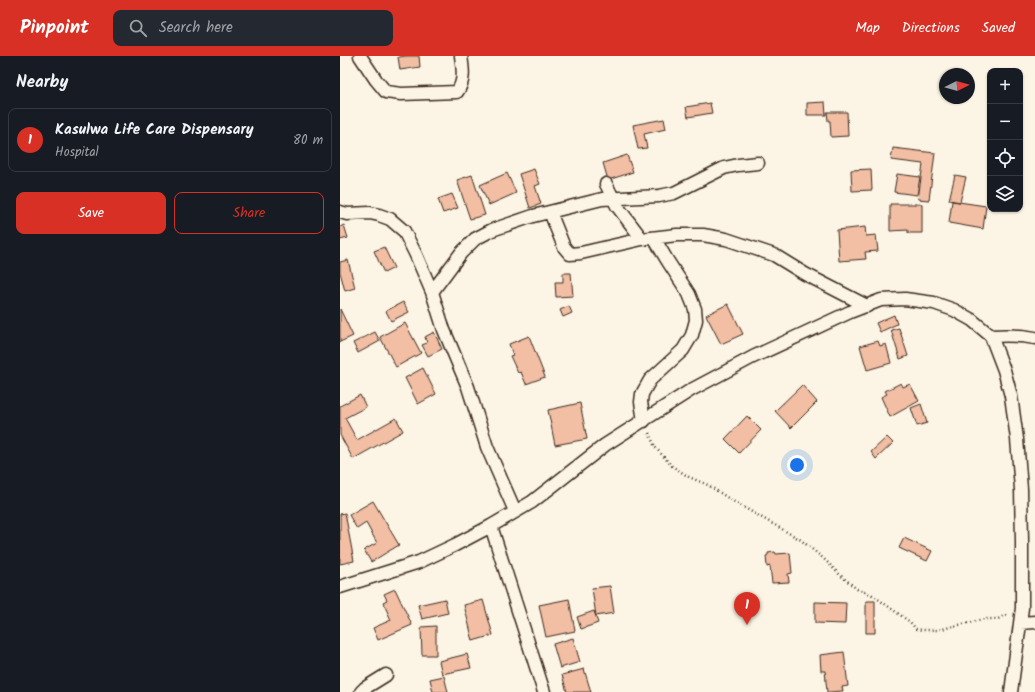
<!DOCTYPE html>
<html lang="en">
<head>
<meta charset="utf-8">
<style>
  :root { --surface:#171b24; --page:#242831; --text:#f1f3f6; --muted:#9ea1a6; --line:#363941; --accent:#d93025 }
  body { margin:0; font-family:Kalam,sans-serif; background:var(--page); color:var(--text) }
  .controls { position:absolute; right:12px; top:12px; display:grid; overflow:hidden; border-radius:8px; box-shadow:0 1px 3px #0004 }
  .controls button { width:36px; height:36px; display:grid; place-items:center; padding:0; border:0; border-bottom:1px solid var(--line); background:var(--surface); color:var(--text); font:20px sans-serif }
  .compass { position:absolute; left:599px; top:12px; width:36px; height:36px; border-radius:50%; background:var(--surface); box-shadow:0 1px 3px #0004; rotate:85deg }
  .you { position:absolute; left:457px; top:409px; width:14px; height:14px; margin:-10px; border:3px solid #fff; border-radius:50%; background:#1a73e8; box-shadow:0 0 0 6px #1a73e833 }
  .badge { display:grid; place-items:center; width:26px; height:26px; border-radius:50%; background:var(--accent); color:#fff; font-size:13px; font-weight:700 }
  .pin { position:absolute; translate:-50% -33px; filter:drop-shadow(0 1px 2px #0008) }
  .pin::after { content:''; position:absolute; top:21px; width:14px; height:12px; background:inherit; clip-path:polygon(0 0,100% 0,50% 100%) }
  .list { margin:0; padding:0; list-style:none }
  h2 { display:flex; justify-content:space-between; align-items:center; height:52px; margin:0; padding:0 16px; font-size:17px }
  h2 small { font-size:13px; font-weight:400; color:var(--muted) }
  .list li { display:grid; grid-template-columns:26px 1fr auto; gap:12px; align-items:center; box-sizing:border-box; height:64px; margin:0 8px 8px; padding:0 8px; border:1px solid var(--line); border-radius:8px }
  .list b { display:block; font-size:15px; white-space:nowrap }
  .list p { margin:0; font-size:13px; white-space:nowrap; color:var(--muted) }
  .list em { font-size:13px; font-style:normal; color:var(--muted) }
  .actions { display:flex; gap:8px; padding:12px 16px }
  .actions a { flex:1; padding:9px 0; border:1px solid var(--accent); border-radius:8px; text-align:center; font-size:14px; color:var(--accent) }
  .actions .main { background:var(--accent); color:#fff }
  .icon { flex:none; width:22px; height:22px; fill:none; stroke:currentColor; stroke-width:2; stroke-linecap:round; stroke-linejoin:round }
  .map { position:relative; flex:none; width:695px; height:636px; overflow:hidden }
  header { display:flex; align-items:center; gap:24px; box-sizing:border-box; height:56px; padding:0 20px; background:var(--accent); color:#fff }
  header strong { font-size:19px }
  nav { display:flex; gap:22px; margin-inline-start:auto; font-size:14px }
  .search { width:280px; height:36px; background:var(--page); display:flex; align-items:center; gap:10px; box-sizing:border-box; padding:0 14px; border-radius:8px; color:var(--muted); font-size:15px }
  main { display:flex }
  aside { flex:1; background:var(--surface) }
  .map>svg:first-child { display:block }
  .building { fill:#f2bea4; stroke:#3b2a1e }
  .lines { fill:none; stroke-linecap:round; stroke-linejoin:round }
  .minor-casing { stroke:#3b2a1e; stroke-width:15 }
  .path { stroke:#3b2a1e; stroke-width:2.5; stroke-dasharray:1 3; stroke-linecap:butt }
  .minor { stroke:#fcf5e5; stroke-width:12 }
</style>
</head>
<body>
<header>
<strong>Pinpoint</strong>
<div class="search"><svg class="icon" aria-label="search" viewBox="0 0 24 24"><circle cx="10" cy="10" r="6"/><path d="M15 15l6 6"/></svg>Search here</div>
<nav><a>Map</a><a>Directions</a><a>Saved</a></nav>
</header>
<main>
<aside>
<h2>Nearby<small></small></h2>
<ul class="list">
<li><span class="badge">1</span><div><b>Kasulwa Life Care Dispensary</b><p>Hospital</p></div><em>80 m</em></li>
</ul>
<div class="actions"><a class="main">Save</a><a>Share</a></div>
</aside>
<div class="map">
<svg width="695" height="636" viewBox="0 0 695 636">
  <rect width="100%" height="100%" fill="#fcf5e5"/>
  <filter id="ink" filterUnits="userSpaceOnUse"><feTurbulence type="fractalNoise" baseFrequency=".025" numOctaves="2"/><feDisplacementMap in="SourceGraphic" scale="8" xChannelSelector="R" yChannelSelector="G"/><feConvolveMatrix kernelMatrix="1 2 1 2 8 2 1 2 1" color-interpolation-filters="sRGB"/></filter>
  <g filter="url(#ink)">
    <path class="building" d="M67,0H79L80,11L60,14L58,1Z
      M485,46L486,59H467V47Z
      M370,47L372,57L348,61L346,51Z
      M487,56H507L508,80L491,81L490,65H488Z
      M324,63L326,73L304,78L307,92L298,93L293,69Z
      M553,92L595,97L589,144L578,143L583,108L551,104Z
      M287,99L293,116L268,124L263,107Z
      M194,113L200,128L195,130L201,148L190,152L179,118Z
      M531,113L532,134L512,135L511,114Z
      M167,117L176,137L149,149L140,129Z
      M557,118L580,121L577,139L554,136Z
      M132,119L145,159L130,163L117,124Z
      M615,119L626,121L620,146L609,144Z
      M112,138L118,152L103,157L98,143Z
      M612,145L646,150L643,173L609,167Z
      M550,148H582V177H568V174L550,175Z
      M4,169L8,182L0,184V171Z
      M525,171L526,180L536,179L538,195L525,196L526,203L499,205L497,174Z
      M44,191L54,212L44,217L34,195Z
      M8,204L15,232L5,235L0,216V206Z
      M223,217H231L233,240L216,241L215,226H223Z
      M63,246L69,256L51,265L46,255Z
      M388,248L403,278L381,288L366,259Z
      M229,250L232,257L223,261L220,254Z
      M0,253L13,280L0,286Z
      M554,259L557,268L540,276L536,267Z
      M65,267L81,297L56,311L40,281Z
      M559,272L568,300L560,303L551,274Z
      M35,276L40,285L18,297L13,287Z
      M94,276L102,293L88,300L82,289L87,287L85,281Z
      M189,280L205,321L186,328L181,316L178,317L170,300L173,299L169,288Z
      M538,285L540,290L546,288L551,307L527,314L520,290Z
      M83,312L96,338L78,348L65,322Z
      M561,327L563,331L570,328L579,345L550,361L541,341L547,338L545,335Z
      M462,329L477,346L451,372L435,355Z
      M20,339L26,351L5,362L17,384L56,362L63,375L13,403L0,379V350Z
      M240,347L247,383L215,389L208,354Z
      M581,348L587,367L577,370L571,352Z
      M407,360L421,374L399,397L385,383Z
      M547,381L553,387L536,403L531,396Z
      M33,445L59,489L31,506L24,494L37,487L26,467L17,473L9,459Z
      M5,457L14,505L0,508V458Z
      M564,482L592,495L587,505L559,492Z
      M435,496L436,498L450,497L452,517L448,518L449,526L432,527L430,510L427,511L426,500L428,499V497Z
      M270,530L274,557L256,560L252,532Z
      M55,533L72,569L38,584L33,572L51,564L43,546L47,544L44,538Z
      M105,543L108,557L82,563L78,549Z
      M229,543L235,575L206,581L199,549Z
      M143,544L153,579L133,585L124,549Z
      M526,545H535V577H526Z
      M475,546L506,547L505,568L475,567Z
      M254,555L258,567L241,573L237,561Z
      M96,570V599H82L81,571Z
      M233,582L240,606L220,612L213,588Z
      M504,596L508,630L502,631L503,635L487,636L485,615H481L480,599Z
      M127,598L131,612L102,618L99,605Z
      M244,613L251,636H227L222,619Z
      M104,620L108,636H93L90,623Z"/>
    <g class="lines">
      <defs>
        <path id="minor" d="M20,0L36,24L46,36L61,38L117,36C125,25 123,13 121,0
          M266,128L277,150L302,183
          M0,156L7,158L30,157L39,159L50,163L64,175L76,199L92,236L104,274L128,331L147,391L175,455
          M210,156L224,191L230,198L241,197L302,183L337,179H363L386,183L434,199L465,218L527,250
          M92,236L121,197L135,183L152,174L193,160L262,143L319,140L334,137L384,112L398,109L418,107
          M651,280C666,279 680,279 695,282
          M304,365L301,346L302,338L310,324L343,294L352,279L356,264L355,253L349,238L327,204L314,182
          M151,470L204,636
          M0,531L79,506L115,489L151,470L192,446L265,389L351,334L413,301L510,256L541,244L565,243L594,247L614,254L632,264L651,280L664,314L671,340L677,383L681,433L682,486V552L671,636
          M680,567L695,566
          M21,636L25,632L46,619"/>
      </defs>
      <use href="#minor" class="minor-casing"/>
      <path class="path" d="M309,377L315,391L332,410L349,421L368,429L391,444L461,484L484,503L500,519L517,533L531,538L570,566L576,573L583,574H598L644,563H658L668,558"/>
      <use href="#minor" class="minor"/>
    </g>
  </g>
</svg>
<div class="controls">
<button>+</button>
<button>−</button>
<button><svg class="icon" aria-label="locate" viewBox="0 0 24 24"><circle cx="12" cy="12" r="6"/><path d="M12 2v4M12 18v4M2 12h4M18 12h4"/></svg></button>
<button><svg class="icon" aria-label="layers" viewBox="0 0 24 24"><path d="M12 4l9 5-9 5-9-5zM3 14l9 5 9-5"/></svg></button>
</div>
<svg class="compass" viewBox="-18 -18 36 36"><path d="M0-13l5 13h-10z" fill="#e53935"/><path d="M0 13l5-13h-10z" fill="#9ea1a6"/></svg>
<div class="you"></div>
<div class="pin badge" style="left:407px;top:569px">1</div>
</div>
</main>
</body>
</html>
